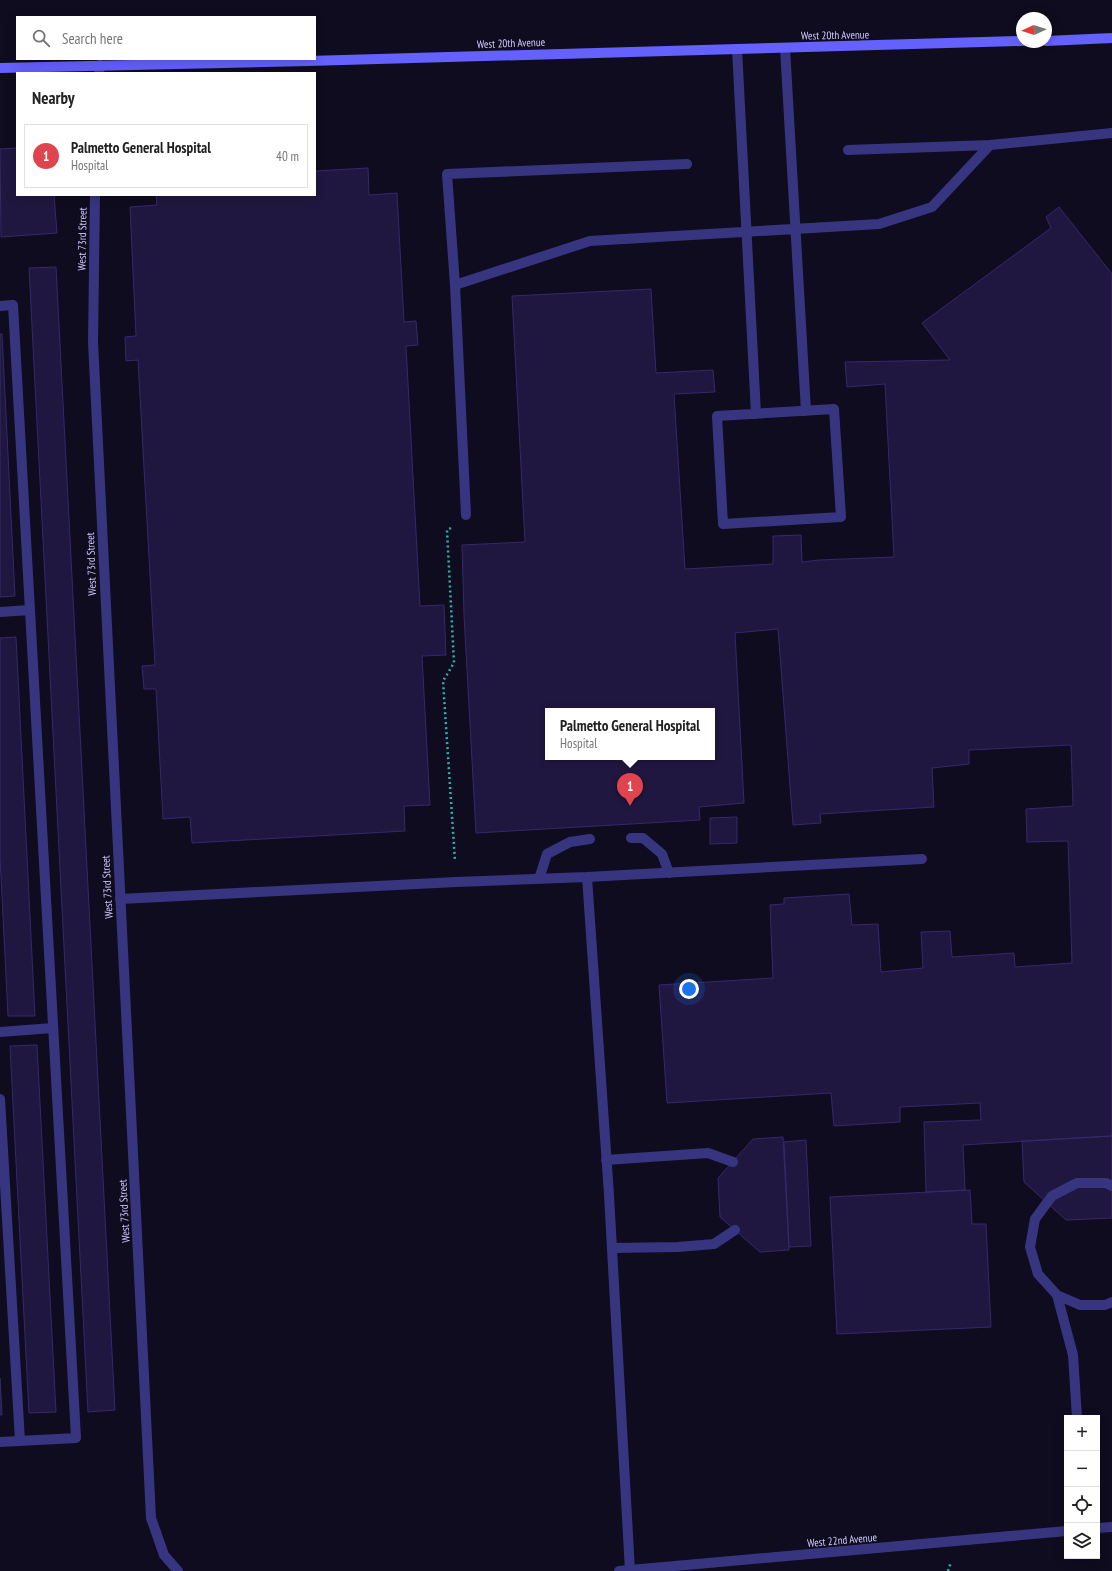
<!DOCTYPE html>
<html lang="en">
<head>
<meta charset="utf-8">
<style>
  :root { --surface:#fff; --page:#f6f6f6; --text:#222; --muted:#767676; --line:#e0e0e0; --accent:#2563eb }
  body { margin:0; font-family:"PT Sans Narrow",sans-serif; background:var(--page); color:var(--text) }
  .controls { position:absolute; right:12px; bottom:12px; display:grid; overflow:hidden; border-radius:0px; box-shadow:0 2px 10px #0003 }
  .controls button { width:36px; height:36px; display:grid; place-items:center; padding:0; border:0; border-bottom:1px solid var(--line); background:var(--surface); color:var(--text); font:20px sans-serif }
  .compass { position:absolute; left:1016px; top:12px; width:36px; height:36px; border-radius:50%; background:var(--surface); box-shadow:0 2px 10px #0003; rotate:267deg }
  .you { position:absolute; left:689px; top:989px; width:14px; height:14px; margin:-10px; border:3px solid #fff; border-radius:50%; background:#1a73e8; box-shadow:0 0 0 6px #1a73e833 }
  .badge { display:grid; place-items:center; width:26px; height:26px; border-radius:50%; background:var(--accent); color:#fff; font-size:13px; font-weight:700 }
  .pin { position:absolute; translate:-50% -33px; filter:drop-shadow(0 1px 2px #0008) }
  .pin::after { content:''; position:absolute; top:21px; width:14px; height:12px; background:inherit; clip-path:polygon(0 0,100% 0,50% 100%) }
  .popup { position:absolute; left:545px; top:708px; width:170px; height:52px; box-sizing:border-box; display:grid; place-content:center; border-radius:0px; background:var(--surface); filter:drop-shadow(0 1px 3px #0005); font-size:13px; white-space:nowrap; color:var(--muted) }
  .popup b { font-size:15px; color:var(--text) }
  .popup::after { content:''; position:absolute; left:50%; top:100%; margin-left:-8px; border:8px solid transparent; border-top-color:var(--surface) }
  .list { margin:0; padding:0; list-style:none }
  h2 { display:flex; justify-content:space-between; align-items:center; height:52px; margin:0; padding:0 16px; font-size:17px }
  h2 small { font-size:13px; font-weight:400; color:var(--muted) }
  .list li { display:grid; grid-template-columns:26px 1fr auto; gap:12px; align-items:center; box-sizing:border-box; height:64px; margin:0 8px 8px; padding:0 8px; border:1px solid var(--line); border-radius:0px }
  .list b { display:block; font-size:15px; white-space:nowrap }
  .list p { margin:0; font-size:13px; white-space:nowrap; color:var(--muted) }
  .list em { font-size:13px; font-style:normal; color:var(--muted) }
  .icon { flex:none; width:22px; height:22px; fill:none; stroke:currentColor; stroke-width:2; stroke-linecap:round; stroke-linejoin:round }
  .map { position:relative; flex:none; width:1112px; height:1571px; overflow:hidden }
  .search { position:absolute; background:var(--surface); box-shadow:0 2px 10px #0003; left:16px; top:16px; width:300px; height:44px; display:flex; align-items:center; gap:10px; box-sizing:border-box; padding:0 14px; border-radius:0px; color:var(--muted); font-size:15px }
  .panel { position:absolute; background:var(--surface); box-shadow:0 2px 10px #0003; left:16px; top:72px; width:300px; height:124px; border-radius:0px }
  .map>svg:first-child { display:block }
  .building { fill:#201740; stroke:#36286d; fill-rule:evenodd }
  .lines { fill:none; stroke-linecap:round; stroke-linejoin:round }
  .path { stroke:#2ab3ab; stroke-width:2.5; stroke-dasharray:2 3; stroke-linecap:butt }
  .lane { stroke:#383580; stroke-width:10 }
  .street { stroke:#383580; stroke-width:10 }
  .secondary { stroke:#6561ff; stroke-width:10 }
  .labels { text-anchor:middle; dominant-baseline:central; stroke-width:3; stroke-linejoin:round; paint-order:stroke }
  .street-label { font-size:11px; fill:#d0caff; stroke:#0f0c1f }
</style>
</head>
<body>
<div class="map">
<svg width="1112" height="1571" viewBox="0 0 1112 1571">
  <rect width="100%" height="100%" fill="#0f0c1f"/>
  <path class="building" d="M17,148V195H54L57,233L1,237L0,149Z
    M368,168L369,195L397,193L404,322L416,321L418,345L406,346L420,606L444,605L446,655L422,656L430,805L404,806L405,831L192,843L190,817L163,819L156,689H144L142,666L155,665L138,360L126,361L125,337L136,336L130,207L157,205L156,195H315V171Z
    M1059,207L1112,274V1136L963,1145L965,1190L926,1192L924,1122L981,1120L980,1103L900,1107V1122L834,1126L831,1093L667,1103L659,985L773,978L770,905L784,904V898L849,894L852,925L878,924L881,972L923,968L921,932L950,931L952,957L1014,953L1015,967L1072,963L1068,841L1027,842L1026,809L1073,806L1071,745L969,750V764L932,768L934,807L820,814L821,823L793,825L778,629L735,633L744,803L699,807L700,820L476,833L464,615L462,545L525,542L512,296L651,289L656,373L713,370L715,392L674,394L685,569L773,564V536L801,535L802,562L819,560L894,557L885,384L847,387L845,362L950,360L922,323L1051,228L1046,217ZM548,711H712V757H548Z
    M56,267L115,1410L88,1412L29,268Z
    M0,334H2L15,596L0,597Z
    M16,637L35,1016H8L0,857V638Z
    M737,817V843L710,844V818Z
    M37,1045L56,1412L29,1413L10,1046Z
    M1112,1136V1218L1066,1220L1024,1182L1022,1141Z
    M783,1137L789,1250L760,1252L720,1217L718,1178L753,1139Z
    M806,1140L811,1246L789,1247L784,1142Z
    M970,1190L972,1224H986L991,1327L837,1334L830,1197Z
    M0,1378L2,1415H0Z"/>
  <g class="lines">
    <path class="path" d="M451,528L447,530L454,663L443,681L455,861
      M948,1571L951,1562"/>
    <path class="lane" d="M785,48L806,411
      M737,49L756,414
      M848,150L990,145
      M455,285L447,174L687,164
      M0,306L13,305L76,1438L0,1442
      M834,409L841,517L723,524L717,416Z
      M466,515L455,285L590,241L879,224L932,207L990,145L1112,133
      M0,612L30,610
      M631,838H643L662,854L669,873
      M587,877L922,859
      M539,879L547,854L570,842L590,839
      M120,899L456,882L587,877L609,1195L630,1571
      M0,1032L53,1028
      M0,1099L20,1441
      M606,1160L708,1153L733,1162
      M1112,1186L1106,1183H1077L1052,1196L1035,1219L1030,1247L1038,1274L1057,1295L1080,1305H1105L1112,1302
      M612,1248L678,1247L714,1244L735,1230
      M1057,1295L1073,1355L1077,1418"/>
    <path class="street" d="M99,73L100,65
      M95,195L93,342L151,1518L164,1555L178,1571
      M1097,1528L1112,1527
      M619,1571L1067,1531"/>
    <path class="secondary" d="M1046,41L1112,38
      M0,68L308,61L1022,41"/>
  </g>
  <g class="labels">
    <g class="street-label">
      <text transform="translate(835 35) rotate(-1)">West 20th Avenue</text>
      <text transform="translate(511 43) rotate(-2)">West 20th Avenue</text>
      <text transform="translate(82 239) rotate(-89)">West 73rd Street</text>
      <text transform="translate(91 564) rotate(-92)">West 73rd Street</text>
      <text transform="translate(107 887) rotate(-93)">West 73rd Street</text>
      <text transform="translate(124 1211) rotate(-93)">West 73rd Street</text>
      <text transform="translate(842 1540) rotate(-5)">West 22nd Avenue</text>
    </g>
  </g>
</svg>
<div class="controls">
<button>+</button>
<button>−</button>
<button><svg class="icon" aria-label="locate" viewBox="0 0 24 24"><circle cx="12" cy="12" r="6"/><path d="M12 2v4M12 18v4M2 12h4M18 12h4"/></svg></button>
<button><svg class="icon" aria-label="layers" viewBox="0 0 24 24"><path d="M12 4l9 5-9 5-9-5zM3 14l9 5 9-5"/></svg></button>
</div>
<svg class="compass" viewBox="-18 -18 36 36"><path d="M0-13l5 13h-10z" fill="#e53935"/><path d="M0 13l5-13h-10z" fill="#767676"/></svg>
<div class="you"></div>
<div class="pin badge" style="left:630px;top:806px;background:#e0444e">1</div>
<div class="popup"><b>Palmetto General Hospital</b>Hospital</div>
<div class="search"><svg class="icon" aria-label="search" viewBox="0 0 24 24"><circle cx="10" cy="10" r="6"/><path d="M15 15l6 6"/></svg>Search here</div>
<section class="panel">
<h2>Nearby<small></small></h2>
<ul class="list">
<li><span class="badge" style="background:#e0444e">1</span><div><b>Palmetto General Hospital</b><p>Hospital</p></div><em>40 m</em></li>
</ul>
</section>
</div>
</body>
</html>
